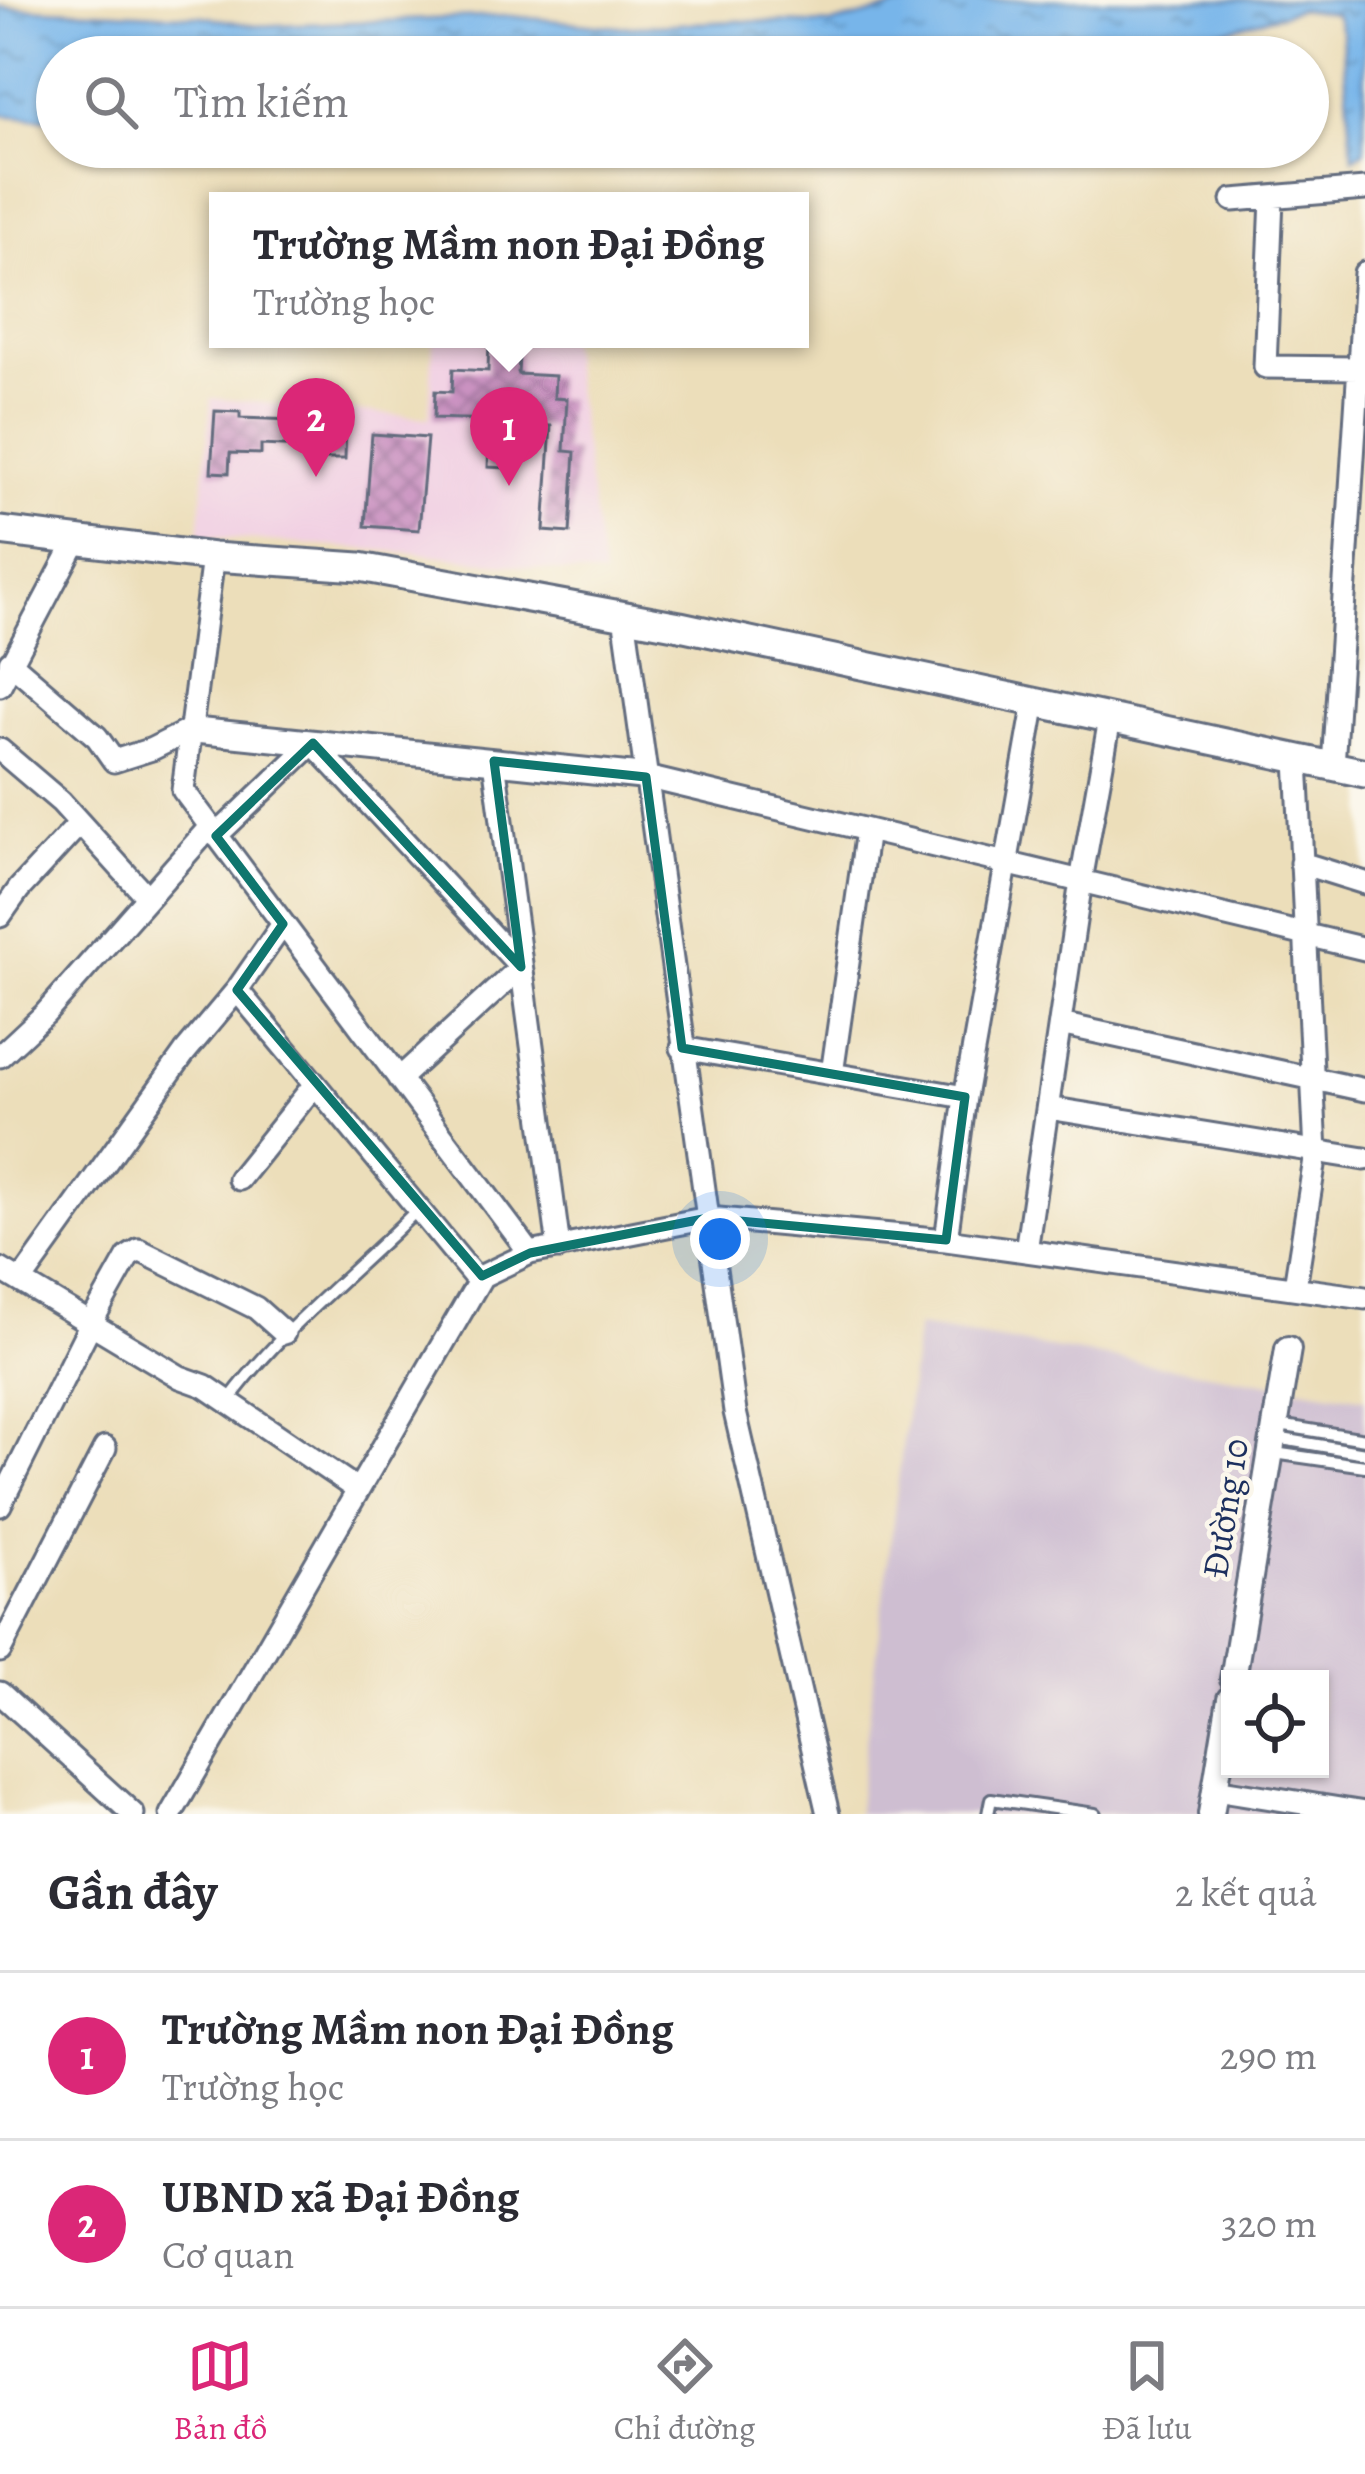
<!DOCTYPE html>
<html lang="vi">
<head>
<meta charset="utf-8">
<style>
  :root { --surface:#fff; --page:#f2f2f3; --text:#2b2b33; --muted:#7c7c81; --line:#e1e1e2; --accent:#db2777 }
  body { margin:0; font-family:Alegreya,serif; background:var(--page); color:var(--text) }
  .controls { position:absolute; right:36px; bottom:36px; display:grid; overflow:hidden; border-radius:0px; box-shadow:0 3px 9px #0004 }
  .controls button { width:108px; height:108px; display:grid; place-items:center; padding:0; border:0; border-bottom:3px solid var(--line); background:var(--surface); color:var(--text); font:60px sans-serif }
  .you { position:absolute; left:720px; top:1239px; width:42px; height:42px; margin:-30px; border:9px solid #fff; border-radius:50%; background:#1a73e8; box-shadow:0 0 0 18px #1a73e833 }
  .badge { display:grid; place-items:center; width:78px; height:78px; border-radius:50%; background:var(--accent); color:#fff; font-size:39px; font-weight:700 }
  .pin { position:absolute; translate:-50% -99px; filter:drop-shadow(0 3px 6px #0008) }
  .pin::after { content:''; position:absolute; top:63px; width:42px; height:36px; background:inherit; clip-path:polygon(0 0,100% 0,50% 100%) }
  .popup { position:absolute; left:209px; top:192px; width:600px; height:156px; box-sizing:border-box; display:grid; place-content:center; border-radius:0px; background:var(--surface); filter:drop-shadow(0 3px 9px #0005); font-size:39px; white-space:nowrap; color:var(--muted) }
  .popup b { font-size:45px; color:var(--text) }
  .popup::after { content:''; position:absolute; left:50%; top:100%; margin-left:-24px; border:24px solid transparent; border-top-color:var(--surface) }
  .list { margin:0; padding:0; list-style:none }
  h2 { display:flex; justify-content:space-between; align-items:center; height:156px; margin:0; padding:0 48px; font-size:51px }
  h2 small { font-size:39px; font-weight:400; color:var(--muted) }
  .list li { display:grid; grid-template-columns:78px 1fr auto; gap:36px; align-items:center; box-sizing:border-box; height:168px; padding:0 48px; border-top:3px solid var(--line) }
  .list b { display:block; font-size:45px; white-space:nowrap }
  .list p { margin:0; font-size:39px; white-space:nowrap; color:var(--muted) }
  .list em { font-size:39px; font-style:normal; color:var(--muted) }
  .icon { flex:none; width:66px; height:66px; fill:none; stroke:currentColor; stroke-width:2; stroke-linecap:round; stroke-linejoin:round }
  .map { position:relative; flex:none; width:1365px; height:1814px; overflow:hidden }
  .search { position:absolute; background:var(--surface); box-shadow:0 3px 9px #0004; left:36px; right:36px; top:36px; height:132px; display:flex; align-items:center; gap:30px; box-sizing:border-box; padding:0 42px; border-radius:66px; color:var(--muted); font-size:45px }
  .sheet { height:492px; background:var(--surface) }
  nav { display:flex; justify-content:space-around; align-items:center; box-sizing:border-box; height:168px; border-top:3px solid var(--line); background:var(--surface); font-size:33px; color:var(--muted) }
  nav a { display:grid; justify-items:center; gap:6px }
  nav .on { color:var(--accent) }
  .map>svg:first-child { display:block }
  .built { fill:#f1d0e3 }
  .industrial { fill:#cebed1; fill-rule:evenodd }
  .water { fill:url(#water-ripples); stroke:#4972a4; stroke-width:3 }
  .building { fill:url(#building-cross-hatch) }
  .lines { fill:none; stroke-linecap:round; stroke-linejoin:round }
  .service-casing { stroke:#646c7e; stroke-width:16 }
  .minor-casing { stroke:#646c7e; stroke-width:27 }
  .tertiary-casing { stroke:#646c7e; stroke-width:30 }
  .secondary-casing { stroke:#646c7e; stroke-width:33 }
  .service { stroke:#fff; stroke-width:10 }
  .minor { stroke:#fff; stroke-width:21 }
  .tertiary { stroke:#fff; stroke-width:24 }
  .secondary { stroke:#fff; stroke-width:27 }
  .marked { fill:none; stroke:#0f766e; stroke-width:9; stroke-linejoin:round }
  .labels { text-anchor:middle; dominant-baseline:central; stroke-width:9; stroke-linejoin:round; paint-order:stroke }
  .street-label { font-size:36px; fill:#1b2f5e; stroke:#fbf7ec }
</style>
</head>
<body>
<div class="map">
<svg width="1365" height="1814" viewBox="0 0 1365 1814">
  <defs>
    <pattern id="water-ripples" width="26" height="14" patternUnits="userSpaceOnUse" patternTransform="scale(3)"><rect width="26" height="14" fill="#77b5ea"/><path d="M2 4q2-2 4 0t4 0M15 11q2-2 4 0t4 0" fill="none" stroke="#6194c1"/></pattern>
    <pattern id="building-cross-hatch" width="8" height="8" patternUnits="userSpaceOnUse" patternTransform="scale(3)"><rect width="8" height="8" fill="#ca92c1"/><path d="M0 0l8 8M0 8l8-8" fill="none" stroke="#a378a0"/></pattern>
  </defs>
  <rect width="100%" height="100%" fill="#fbf7ec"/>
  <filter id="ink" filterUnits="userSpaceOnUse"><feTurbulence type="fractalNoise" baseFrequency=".00833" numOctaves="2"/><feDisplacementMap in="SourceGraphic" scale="24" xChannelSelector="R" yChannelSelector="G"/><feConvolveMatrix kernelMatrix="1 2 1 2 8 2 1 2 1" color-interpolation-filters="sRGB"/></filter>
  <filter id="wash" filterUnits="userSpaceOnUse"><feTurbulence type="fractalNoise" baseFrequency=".004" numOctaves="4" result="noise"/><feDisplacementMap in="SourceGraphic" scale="48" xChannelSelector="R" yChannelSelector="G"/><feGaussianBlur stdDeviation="2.7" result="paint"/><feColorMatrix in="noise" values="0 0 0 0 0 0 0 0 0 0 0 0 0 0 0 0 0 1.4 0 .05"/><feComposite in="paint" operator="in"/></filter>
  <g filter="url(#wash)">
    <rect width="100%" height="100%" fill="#ecdeba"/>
    <path class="built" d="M433,339H568L603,577L425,554L199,536L211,398L429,418Z"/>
    <path class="industrial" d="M917,1327L1365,1398V1814H857ZM1230,1679H1320V1769H1230Z"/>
    <path class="water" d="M929,0H1365L1364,151L1353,158L1342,33L1335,14L1299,9L1135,57H57V120L0,115V7L202,16L255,26L510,16L616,27L739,21L832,24Z"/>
    <g id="blocks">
      <path class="building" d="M489,339H520L518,374L555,376L554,398L567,399L564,451L575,452L570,533L544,531L551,426L509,424L506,468L488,467L490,420L434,418L435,391L452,392L453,369L488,371Z
        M215,411L240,412V418L346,422L345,459H326V448L261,445V454L230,453L229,473L211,472Z
        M372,434L427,438L419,530L365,526Z"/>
    </g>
  </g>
  <g filter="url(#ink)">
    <use href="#blocks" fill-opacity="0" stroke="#646c7e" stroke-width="3"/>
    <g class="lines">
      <defs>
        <path id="service" d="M228,1401C282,1328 354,1273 418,1209
          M1279,1425L1365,1439
          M1276,1438L1365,1453
          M1274,1453L1365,1466
          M988,1814L991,1799L1095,1814"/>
        <path id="minor" d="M1272,198L1265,367L1358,368
          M1233,200L1365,189
          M213,557L183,790L530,1253
          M624,615L708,1218L946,1240L1365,1298
          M10,662L97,737L114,761L152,749L190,730
          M0,685L77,539
          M0,750L61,802L147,897
          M494,761L559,1248
          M1333,766L1365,273
          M646,777L1365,949
          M216,836L313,743L521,967L399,1079
          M1301,863L1365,883
          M0,916L19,889L80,823
          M237,990L473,1275L482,1276
          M1060,1024L1365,1090
          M682,1048L965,1097
          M0,1056L45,1014L210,827
          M832,1074L867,830
          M1048,1108L1365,1159
          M239,1179L315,1084
          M946,1240L965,1097L1035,701
          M1026,1251L1081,881L1110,719
          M0,1269L180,1377L205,1386L358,1490
          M21,1281L185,1052L237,990L283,924
          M1295,1287L1316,1153L1297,759
          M0,1505L91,1323L128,1257L139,1250L256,1308L284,1333
          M0,1651L105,1448
          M0,1693L133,1814
          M1215,1789L1365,1813
          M171,1814L482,1276L530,1253L708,1218L735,1412L828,1814"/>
        <path id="tertiary" d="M190,730L646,777
          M1233,1679L1288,1349
          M1211,1814L1230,1699"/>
        <path id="secondary" d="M0,531L213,557L360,567L680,626L1365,773"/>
      </defs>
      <use href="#service" class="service-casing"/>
      <use href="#minor" class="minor-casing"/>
      <use href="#tertiary" class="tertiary-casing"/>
      <use href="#secondary" class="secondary-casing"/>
      <use href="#service" class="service"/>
      <use href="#minor" class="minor"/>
      <use href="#tertiary" class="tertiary"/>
      <use href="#secondary" class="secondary"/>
    </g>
  </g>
  <path class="marked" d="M313,743L521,967L494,761L646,777L682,1048L965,1097L946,1240L708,1218L530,1253L482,1276L237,990L283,924L216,836Z"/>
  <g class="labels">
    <g class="street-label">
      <text transform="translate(1225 1508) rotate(-81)">Đường 10</text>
    </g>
  </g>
</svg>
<div class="controls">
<button><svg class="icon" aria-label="locate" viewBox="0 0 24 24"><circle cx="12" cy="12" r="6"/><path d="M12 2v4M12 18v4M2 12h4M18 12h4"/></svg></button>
</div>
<div class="you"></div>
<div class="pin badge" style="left:509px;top:486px">1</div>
<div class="popup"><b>Trường Mầm non Đại Đồng</b>Trường học</div>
<div class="pin badge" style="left:316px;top:477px">2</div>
<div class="search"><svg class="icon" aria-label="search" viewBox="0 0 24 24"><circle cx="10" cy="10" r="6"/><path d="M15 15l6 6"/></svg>Tìm kiếm</div>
</div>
<section class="sheet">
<h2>Gần đây<small>2 kết quả</small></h2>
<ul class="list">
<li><span class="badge">1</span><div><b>Trường Mầm non Đại Đồng</b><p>Trường học</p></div><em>290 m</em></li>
<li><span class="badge">2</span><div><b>UBND xã Đại Đồng</b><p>Cơ quan</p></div><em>320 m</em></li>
</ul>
</section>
<nav>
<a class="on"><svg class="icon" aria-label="map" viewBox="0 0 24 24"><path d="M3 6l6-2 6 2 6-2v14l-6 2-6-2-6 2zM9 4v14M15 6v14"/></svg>Bản đồ</a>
<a><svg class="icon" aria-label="directions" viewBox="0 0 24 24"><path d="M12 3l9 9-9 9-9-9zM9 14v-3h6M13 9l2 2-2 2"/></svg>Chỉ đường</a>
<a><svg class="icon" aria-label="saved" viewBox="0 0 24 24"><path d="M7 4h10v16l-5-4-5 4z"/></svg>Đã lưu</a>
</nav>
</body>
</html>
